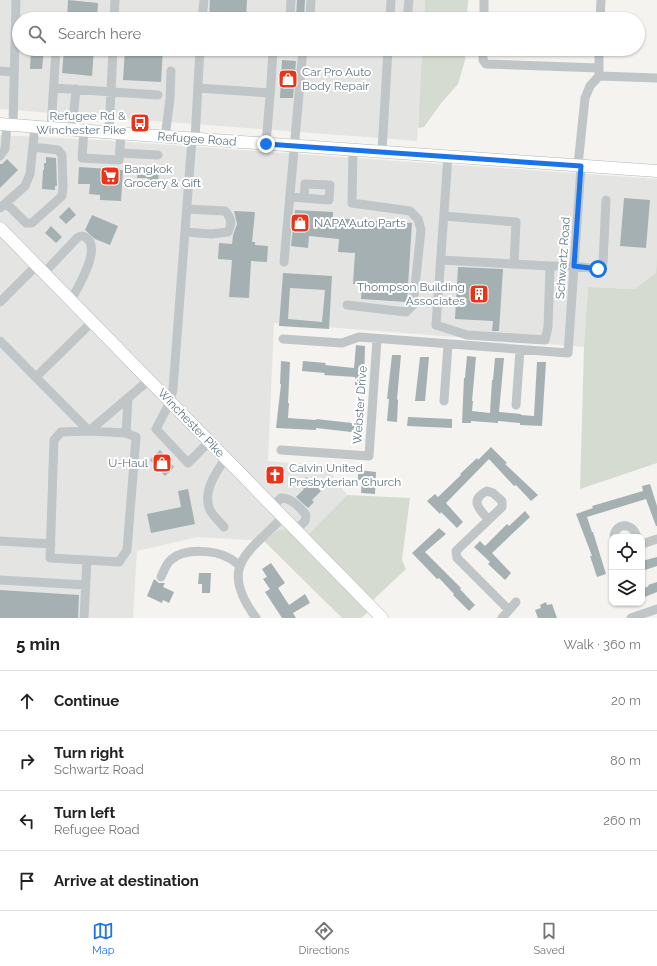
<!DOCTYPE html>
<html lang="en">
<head>
<meta charset="utf-8">
<style>
  :root { --surface:#fff; --page:#f2f2f2; --text:#202124; --muted:#757577; --line:#e0e0e0; --accent:#1a73e8 }
  body { margin:0; font-family:Raleway,sans-serif; background:var(--page); color:var(--text) }
  .controls { position:absolute; right:12px; bottom:12px; display:grid; overflow:hidden; border-radius:8px; box-shadow:0 1px 3px #0004 }
  .controls button { width:36px; height:36px; display:grid; place-items:center; padding:0; border:0; border-bottom:1px solid var(--line); background:var(--surface); color:var(--text); font:20px sans-serif }
  .stop { position:absolute; width:12px; height:12px; margin:-9px; border:3px solid #1a73e8; border-radius:50%; background:#fff }
  .stop.end { background:#1a73e8; border-color:#fff; box-shadow:0 1px 4px #0008 }
  .list { margin:0; padding:0; list-style:none }
  h2 { display:flex; justify-content:space-between; align-items:center; height:52px; margin:0; padding:0 16px; font-size:17px }
  h2 small { font-size:13px; font-weight:400; color:var(--muted) }
  .list li { display:grid; grid-template-columns:26px 1fr auto; gap:12px; align-items:center; box-sizing:border-box; height:60px; padding:0 16px; border-top:1px solid var(--line) }
  .list b { display:block; font-size:15px; white-space:nowrap }
  .list p { margin:0; font-size:13px; white-space:nowrap; color:var(--muted) }
  .list em { font-size:13px; font-style:normal; color:var(--muted) }
  .icon { flex:none; width:22px; height:22px; fill:none; stroke:currentColor; stroke-width:2; stroke-linecap:round; stroke-linejoin:round }
  .map { position:relative; flex:none; width:657px; height:618px; overflow:hidden }
  .search { position:absolute; background:var(--surface); box-shadow:0 1px 3px #0004; left:12px; right:12px; top:12px; height:44px; display:flex; align-items:center; gap:10px; box-sizing:border-box; padding:0 14px; border-radius:22px; color:var(--muted); font-size:15px }
  .sheet { height:292px; background:var(--surface) }
  nav { display:flex; justify-content:space-around; align-items:center; box-sizing:border-box; height:56px; border-top:1px solid var(--line); background:var(--surface); font-size:11px; color:var(--muted) }
  nav a { display:grid; justify-items:center; gap:2px }
  nav .on { color:var(--accent) }
  .map>svg:first-child { display:block }
  .built { fill:#e4e5e3 }
  .green { fill:#d5dbd0 }
  .building { fill:#a5b0b3; fill-rule:evenodd }
  .lines { fill:none; stroke-linecap:round; stroke-linejoin:round }
  .major-casing { stroke:#b3b8bb; stroke-width:13 }
  .minor { stroke:#c0c5c7; stroke-width:9 }
  .major { stroke:#fff; stroke-width:12 }
  .route { stroke:#1a73e8; stroke-width:5 }
  .labels { text-anchor:middle; dominant-baseline:central; stroke-width:4; stroke-linejoin:round; paint-order:stroke }
  .poi-label { font-size:12px; fill:#617782; stroke:#fff; text-anchor:start }
  .street-label { font-size:12px; fill:#617782; stroke:#fff }
</style>
</head>
<body>
<div class="map">
<svg width="657" height="618" viewBox="0 0 657 618">
  <rect width="100%" height="100%" fill="#f4f3ef"/>
  <path class="built" d="M0,0H425L424,19H19V49H422L417,141L0,109Z
    M0,135L98,140L657,179V255L656,273L634,289L588,287L584,347L274,323L268,461L326,466L347,495L301,543L198,537L137,551L133,618H0Z"/>
  <path class="green" d="M425,0H468L467,19H424Z
    M422,49H466L465,60L458,84L442,102L424,127L418,128Z
    M657,255V463L580,489L584,347L588,287L634,289L656,273Z
    M347,495L410,498L402,560L406,569L373,600L308,535Z
    M286,529L301,543L368,612L361,618H342L264,541L277,531Z"/>
  <path class="building" d="M68,0L98,3L97,19H67Z
    M210,0H247L246,19H209Z
    M297,0H305L304,19H296Z
    M31,49H44L42,69H30Z
    M64,49H94L92,76L62,73Z
    M125,49H163L161,82L123,80Z
    M282,60L296,61L293,98H280Z
    M46,157L56,158L57,186H55V190L42,189L43,170H44V163H46Z
    M7,159L18,170L0,188V164H2Z
    M138,166L159,167L158,187L147,186V178H137Z
    M79,167L123,170L121,201L100,200V195L89,194L90,184H78Z
    M624,198L650,200L646,248L620,246Z
    M69,207L76,215L66,224L59,217Z
    M295,210L333,212V218L412,223L407,302L361,299L362,285L353,284L355,253L338,252L339,239L309,236L308,248L291,246Z
    M234,211L255,212L252,242H255V245L268,246L267,262L251,261L249,298L229,297L232,260L218,259L219,243L232,244L233,235L237,224Z
    M92,215L118,226L110,245L95,239L85,230Z
    M51,226L62,237L56,243L45,233Z
    M458,267L503,269L499,331H492L493,321L455,319Z
    M283,273L332,276L329,329L279,326ZM290,288L325,290L322,322L288,319Z
    M356,345L365,346L364,385H355V377L324,375L325,373L302,371L303,361L326,363L325,365L354,368Z
    M392,355H401L397,399L398,400L397,422L387,421L389,399H387Z
    M467,356L476,357L472,401H473L472,411L490,413L492,380H493L495,358H504L499,412L521,414V415L534,416L537,362H546L542,426L520,425V423L498,421V423L471,421V423H462L464,378H465Z
    M420,357H429L425,401H415Z
    M281,361L290,362L288,403H289L288,418L316,420V419L361,424L360,433L316,428V430L276,428L281,384H280Z
    M408,417L452,419V428L407,426Z
    M491,447L507,463L505,464L538,495L531,501L516,485L514,486L489,459L446,503L463,522L457,528L441,512L440,514L427,501L435,494L438,497L461,475L460,474L477,458L478,460Z
    M160,450L174,467L165,476L150,460Z
    M358,470L376,472L375,494L361,493L362,480H358Z
    M306,477L321,491L312,500L314,502L308,508L296,497L304,489L299,484Z
    M650,484L657,506V526H656L646,499L587,517L592,532H593L606,574L597,577L590,556H592L576,514L593,508L592,506L643,491L642,486Z
    M188,489L195,524L151,533L147,514L181,507L178,491Z
    M525,511L530,517L492,553L511,573L505,580L488,564L490,562L474,547L480,541L485,546L507,524L509,526Z
    M439,528L446,534L425,552L461,588L460,589L475,605L469,611L453,595L454,594L439,578L437,579L412,553Z
    M657,557V566L642,571V561Z
    M271,563L285,583L278,588L289,605L305,594L310,603L293,613L296,618H282L265,592L270,589L263,579L267,577L262,569Z
    M199,573H211L210,593H202V584H198Z
    M154,579L159,583H165L163,587L174,592L169,603L163,600L162,603L147,596Z
    M657,582V592L642,598V589L649,586L648,585Z
    M0,590L79,595L78,618H0Z
    M546,602L547,605L552,604L557,618H538L535,610L541,608L540,605Z"/>
  <g class="lines">
    <defs>
      <path id="major" d="M0,124L129,134L657,171
        M0,228L382,618"/>
    </defs>
    <use href="#major" class="major-casing"/>
    <path class="minor" d="M114,19L115,0
      M202,19L204,0
      M290,19L291,0
      M310,19L311,0
      M390,19L391,0
      M407,19L409,0
      M484,19V0
      M600,19L601,0
      M237,49L273,51L271,83L266,144
      M483,49V60L486,64L599,68
      M0,71L13,72
      M599,76L657,78
      M54,88L158,95
      M198,88L270,93
      M13,125L16,0
      M51,128L56,49
      M72,130L76,89
      M84,131L82,158L119,160L121,134
      M109,133L113,49
      M165,137L170,99L171,71
      M192,139L173,389L170,402L156,429L188,463L210,441
      M195,139L200,49
      M382,151L388,49
      M120,153L158,155
      M0,156L5,149L7,125
      M448,156L436,325L467,335L545,340L548,327L550,266H574L598,269L603,263L606,200
      M578,165L585,98L590,86L599,76V49
      M291,197L329,200L330,185L305,184L304,198
      M6,203L26,223H32L62,196L63,188L62,155L58,150L33,147
      M0,208L25,186L30,174L35,127
      M444,216L516,222L514,264
      M185,232L211,234L228,232C232,225 232,218 225,211L187,209
      M441,260L550,266
      M284,262L303,49
      M44,273L77,238C80,236 82,235 85,237C103,247 78,287 71,300
      M0,302L37,265
      M347,305L406,312L413,305L421,230L418,219L410,211L352,203L353,149
      M283,339L342,343L359,337L568,353L581,166
      M0,341L89,431L126,433L128,398
      M36,377L92,322
      M444,401L448,345
      M516,405L520,350
      M281,450L369,456L377,339
      M273,506L281,498C292,498 300,507 306,515L305,521L296,530
      M488,519C479,509 469,500 487,491L493,493L502,501V507L456,551L457,558L509,610
      M224,527C220,522 213,516 210,510C202,492 216,472 226,458
      M614,537C615,523 632,521 637,537
      M0,541L51,544
      M642,544L657,539
      M87,560L119,562L127,550L136,437L126,433
      M161,577C164,571 166,563 172,559C185,548 215,550 229,558C233,560 236,563 239,565
      M0,580L86,585
      M84,618L87,560L50,558L54,440L61,432L89,431L149,380
      M256,618C218,566 247,554 283,517
      M502,618L516,602
      M631,618L657,609"/>
    <use href="#major" class="major"/>
  </g>
  <g class="lines">
    <path class="route" d="M266,144L581,166L574,266L598,269"/>
  </g>
  <defs>
    <symbol id="shop-square" viewBox="-11 -11 22 22"><rect x="-9" y="-9" width="18" height="18" rx="4" fill="#ea3419" stroke="#fff"/><path d="M-5-2.5h2.3a2.7 3.5 0 0 1 5.4 0H5L5.5 6h-11ZM-1.5-2.5h3a1.5 2.3 0 0 0-3 0Z" fill="#fff"/></symbol>
    <symbol id="bus-square" viewBox="-11 -11 22 22"><rect x="-9" y="-9" width="18" height="18" rx="4" fill="#ea3419" stroke="#fff"/><path d="M-5-6H5V4H4V6H2V4H-2V6H-4V4H-5ZM-3.5-4V0h7V-4ZM-3.5 1.2v1.5H-2V1.2ZM2 1.2v1.5H3.5V1.2Z" fill="#fff"/></symbol>
    <symbol id="supermarket-square" viewBox="-11 -11 22 22"><rect x="-9" y="-9" width="18" height="18" rx="4" fill="#ea3419" stroke="#fff"/><path d="M-6-5.5h2.5l.6 2H6L4.5 2H-2.5L-4.4-4H-6ZM-1.5 3.2a1.3 1.3 0 1 0 .1 0ZM3 3.2a1.3 1.3 0 1 0 .1 0Z" fill="#fff"/></symbol>
    <symbol id="building-square" viewBox="-11 -11 22 22"><rect x="-9" y="-9" width="18" height="18" rx="4" fill="#ea3419" stroke="#fff"/><path d="M-4-6H4V6H1V3H-1V6H-4ZM-2.5-4.3h1.7v1.8h-1.7ZM.8-4.3h1.7v1.8H.8ZM-2.5-1h1.7V.8h-1.7ZM.8-1h1.7V.8H.8Z" fill="#fff"/></symbol>
    <symbol id="church-square" viewBox="-11 -11 22 22"><rect x="-9" y="-9" width="18" height="18" rx="4" fill="#ea3419" stroke="#fff"/><path d="M-1.2-6h2.4v3.5h3.3v2.4h-3.3V6h-2.4V-.1h-3.3v-2.4h3.3Z" fill="#fff"/></symbol>
  </defs>
  <g fill-rule="evenodd">
    <use href="#shop-square" x="277" y="68" width="22" height="22"/>
    <use href="#bus-square" x="129" y="112" width="22" height="22"/>
    <use href="#supermarket-square" x="99" y="165" width="22" height="22"/>
    <use href="#shop-square" x="289" y="212" width="22" height="22"/>
    <use href="#building-square" x="468" y="283" width="22" height="22"/>
    <use href="#shop-square" x="151" y="452" width="22" height="22"/>
    <use href="#church-square" x="264" y="464" width="22" height="22"/>
  </g>
  <g class="labels">
    <g class="poi-label">
      <text x="302" y="72">Car Pro Auto<tspan x="302" dy="14">Body Repair</tspan></text>
      <text x="126" y="116" text-anchor="end">Refugee Rd &amp;<tspan x="126" dy="14">Winchester Pike</tspan></text>
      <text x="124" y="169">Bangkok<tspan x="124" dy="14">Grocery &amp; Gift</tspan></text>
      <text x="314" y="223">NAPA Auto Parts</text>
      <text x="465" y="287" text-anchor="end">Thompson Building<tspan x="465" dy="14">Associates</tspan></text>
      <text x="148" y="463" text-anchor="end">U-Haul</text>
      <text x="289" y="468">Calvin United<tspan x="289" dy="14">Presbyterian Church</tspan></text>
    </g>
    <g class="street-label">
      <text transform="translate(197 139) rotate(4)">Refugee Road</text>
      <text transform="translate(563 258) rotate(-86)">Schwartz Road</text>
      <text transform="translate(360 405) rotate(-86)">Webster Drive</text>
      <text transform="translate(191 423) rotate(46)">Winchester Pike</text>
    </g>
  </g>
</svg>
<div class="controls">
<button><svg class="icon" aria-label="locate" viewBox="0 0 24 24"><circle cx="12" cy="12" r="6"/><path d="M12 2v4M12 18v4M2 12h4M18 12h4"/></svg></button>
<button><svg class="icon" aria-label="layers" viewBox="0 0 24 24"><path d="M12 4l9 5-9 5-9-5zM3 14l9 5 9-5"/></svg></button>
</div>
<div class="stop" style="left:598px;top:269px"></div>
<div class="stop end" style="left:266px;top:144px"></div>
<div class="search"><svg class="icon" aria-label="search" viewBox="0 0 24 24"><circle cx="10" cy="10" r="6"/><path d="M15 15l6 6"/></svg>Search here</div>
</div>
<section class="sheet">
<h2>5 min<small>Walk · 360 m</small></h2>
<ul class="list">
<li><svg class="icon" aria-label="ahead" viewBox="0 0 24 24"><path d="M12 20V5M6 11l6-6 6 6"/></svg><div><b>Continue</b></div><em>20 m</em></li>
<li><svg class="icon" aria-label="right" viewBox="0 0 24 24"><path d="M7 20v-9h11M14 6l5 5-5 5"/></svg><div><b>Turn right</b><p>Schwartz Road</p></div><em>80 m</em></li>
<li><svg class="icon" aria-label="left" viewBox="0 0 24 24"><path d="M17 20v-9H6M10 6l-5 5 5 5"/></svg><div><b>Turn left</b><p>Refugee Road</p></div><em>260 m</em></li>
<li><svg class="icon" aria-label="arrive" viewBox="0 0 24 24"><path d="M6 21V4h12l-3 4 3 4H6"/></svg><div><b>Arrive at destination</b></div></li>
</ul>
</section>
<nav>
<a class="on"><svg class="icon" aria-label="map" viewBox="0 0 24 24"><path d="M3 6l6-2 6 2 6-2v14l-6 2-6-2-6 2zM9 4v14M15 6v14"/></svg>Map</a>
<a><svg class="icon" aria-label="directions" viewBox="0 0 24 24"><path d="M12 3l9 9-9 9-9-9zM9 14v-3h6M13 9l2 2-2 2"/></svg>Directions</a>
<a><svg class="icon" aria-label="saved" viewBox="0 0 24 24"><path d="M7 4h10v16l-5-4-5 4z"/></svg>Saved</a>
</nav>
</body>
</html>
